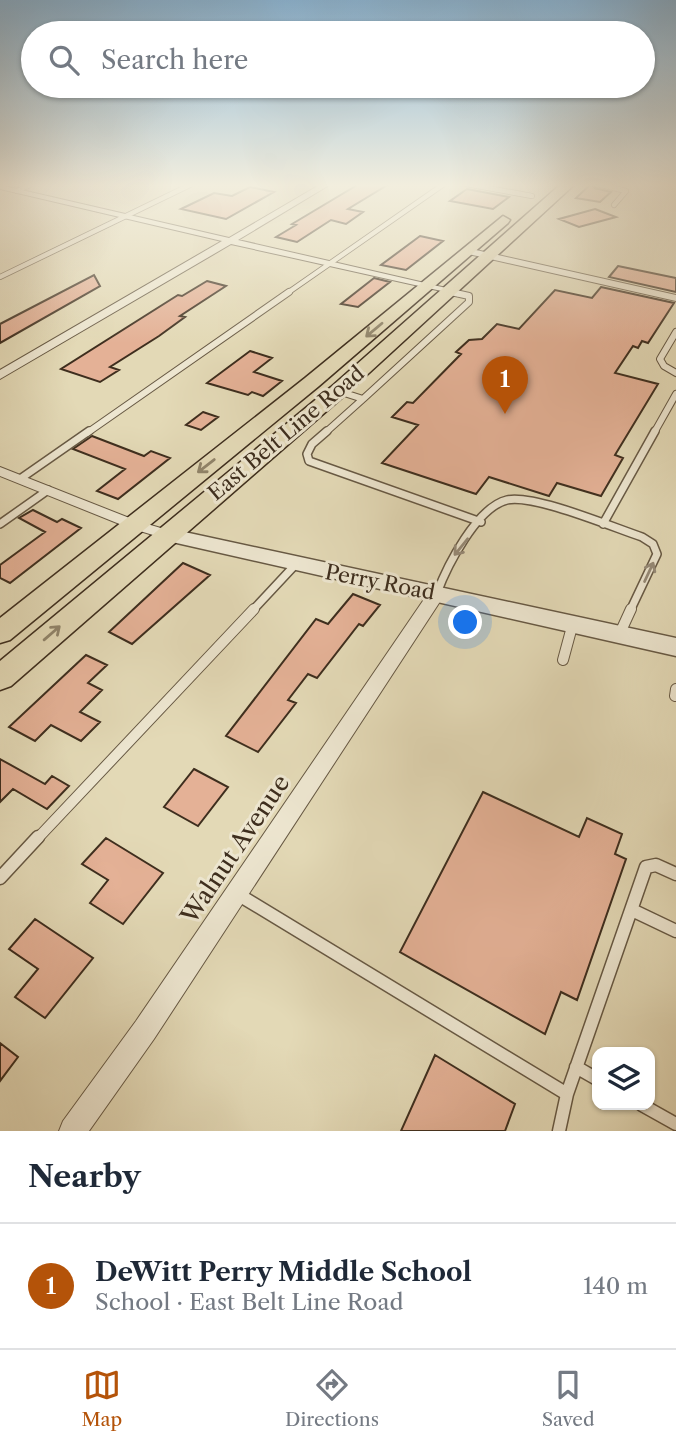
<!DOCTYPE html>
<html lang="en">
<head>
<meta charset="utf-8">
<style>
  :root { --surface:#fff; --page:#f6f6f7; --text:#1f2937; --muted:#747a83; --line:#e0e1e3; --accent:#b45309 }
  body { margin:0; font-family:"Libre Caslon Text",serif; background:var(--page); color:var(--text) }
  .controls { position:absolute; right:21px; bottom:21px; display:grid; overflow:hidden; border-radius:14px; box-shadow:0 2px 5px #0004 }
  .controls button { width:63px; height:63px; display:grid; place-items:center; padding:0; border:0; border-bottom:2px solid var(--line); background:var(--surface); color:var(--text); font:35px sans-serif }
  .you { position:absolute; left:466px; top:623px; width:24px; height:24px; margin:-18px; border:5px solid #fff; border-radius:50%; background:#1a73e8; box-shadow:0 0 0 10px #1a73e833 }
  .badge { display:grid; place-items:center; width:46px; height:46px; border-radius:50%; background:var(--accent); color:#fff; font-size:23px; font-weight:700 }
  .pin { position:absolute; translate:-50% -58px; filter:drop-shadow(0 2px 4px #0008) }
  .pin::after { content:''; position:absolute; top:37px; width:24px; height:21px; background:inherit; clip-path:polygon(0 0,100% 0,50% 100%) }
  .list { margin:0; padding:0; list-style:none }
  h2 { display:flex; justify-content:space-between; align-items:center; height:91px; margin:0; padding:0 28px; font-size:30px }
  h2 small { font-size:23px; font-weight:400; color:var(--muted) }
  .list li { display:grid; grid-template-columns:46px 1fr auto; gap:21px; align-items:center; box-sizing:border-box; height:126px; padding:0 28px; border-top:2px solid var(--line) }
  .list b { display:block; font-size:26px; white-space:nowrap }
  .list p { margin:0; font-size:23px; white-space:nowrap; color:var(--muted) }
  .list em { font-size:23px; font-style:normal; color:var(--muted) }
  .icon { flex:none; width:38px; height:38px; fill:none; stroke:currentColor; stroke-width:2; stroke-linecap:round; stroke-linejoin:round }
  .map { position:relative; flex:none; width:676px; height:1131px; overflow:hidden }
  .search { position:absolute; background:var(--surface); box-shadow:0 2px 5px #0004; left:21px; right:21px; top:21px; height:77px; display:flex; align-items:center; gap:18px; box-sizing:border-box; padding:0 24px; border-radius:38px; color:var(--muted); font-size:26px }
  .sheet { height:217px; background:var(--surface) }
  nav { display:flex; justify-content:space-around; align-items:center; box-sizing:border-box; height:98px; border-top:2px solid var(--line); background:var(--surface); font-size:19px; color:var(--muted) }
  nav a { display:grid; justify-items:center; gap:4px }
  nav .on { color:var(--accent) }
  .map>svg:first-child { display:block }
  .building { fill:#e4b196; stroke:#3e2e1e; stroke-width:2 }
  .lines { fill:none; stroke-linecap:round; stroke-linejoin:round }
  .service-far4-casing { stroke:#675944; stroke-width:6 }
  .service-far3-casing { stroke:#675944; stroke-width:8 }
  .service-far2-casing { stroke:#675944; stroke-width:10 }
  .service-far1-casing { stroke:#675944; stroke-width:12 }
  .service-casing { stroke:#675944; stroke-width:15 }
  .minor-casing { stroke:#675944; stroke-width:2 }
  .tertiary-casing { stroke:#675944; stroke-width:3 }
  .primary-casing { stroke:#3e2e1e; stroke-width:3 }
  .service-far4 { stroke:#ede6d0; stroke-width:4.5 }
  .service-far3 { stroke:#ede6d0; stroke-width:6 }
  .service-far2 { stroke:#ede6d0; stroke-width:7 }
  .service-far1 { stroke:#ede6d0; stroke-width:10 }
  .service { stroke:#ede6d0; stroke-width:12 }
  .minor { fill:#ede6d0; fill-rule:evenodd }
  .tertiary { fill:#ede6d0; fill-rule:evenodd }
  .primary { fill:#e3d9b6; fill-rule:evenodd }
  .oneway { stroke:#90846a }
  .oneway2 { stroke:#968a77 }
  .labels { text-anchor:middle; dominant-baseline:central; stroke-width:6; stroke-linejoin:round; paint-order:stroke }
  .street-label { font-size:21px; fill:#3e2e1e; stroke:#ede6d0 }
  .near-street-label { font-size:24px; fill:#3e2e1e; stroke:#ede6d0 }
</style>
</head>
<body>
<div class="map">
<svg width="676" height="1131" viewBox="0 0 676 1131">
  <rect width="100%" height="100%" fill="#e3d9b6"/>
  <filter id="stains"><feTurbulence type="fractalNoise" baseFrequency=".00286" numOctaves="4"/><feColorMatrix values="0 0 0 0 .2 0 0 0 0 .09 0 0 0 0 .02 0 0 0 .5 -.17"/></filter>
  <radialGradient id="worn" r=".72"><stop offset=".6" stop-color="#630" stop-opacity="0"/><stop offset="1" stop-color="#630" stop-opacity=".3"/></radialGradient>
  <path class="building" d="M359,184H389L348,209L363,212L346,224L331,220L297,242L276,237L296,225L292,224Z
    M591,184L595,188L611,192L600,202L576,198Z
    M250,187L274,192L226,219L181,209L214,193L232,196Z
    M467,189L509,197L493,209L450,201Z
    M595,209L616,217L579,227L559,219Z
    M420,236L443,241L406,270L381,265Z
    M618,266L676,278V292L609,277Z
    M94,275L100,286L0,343V324Z
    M374,278L390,282L358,307L341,304Z
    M207,281L226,286L180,316L185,317L159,336L110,367L119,370L100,382L61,369L178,295L182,296Z
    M601,287L674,303L648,343L642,341L638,348L633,346L615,373L658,384L615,455L623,458L601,496L557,483L549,496L489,477L476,494L382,463L418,425L392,417L407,402L413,403L461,354L456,352L469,340L482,339L497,324L519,329L555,290L592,298Z
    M250,351L272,358L254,372L282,381L263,396L252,392L248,395L207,383Z
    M203,412L218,417L201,430L186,425Z
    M92,436L144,456L151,451L170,458L118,499L97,491L125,469L73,449Z
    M33,510L57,522L62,519L81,528L10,583L0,578V565L45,532L19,518Z
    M183,563L210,575L132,644L109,632Z
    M353,594L380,605L363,626L359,624L317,678L308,674L288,700L296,703L258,752L226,736L316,619L328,624Z
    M86,655L107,665L88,683L102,690L80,712L100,722L81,741L51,725L35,741L9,727Z
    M0,759L45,784L52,776L69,786L47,809L13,789L0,802Z
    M194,769L228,787L198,826L164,807Z
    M483,792L579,837L587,818L622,834L615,854L626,859L577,1000L561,992L545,1034L400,952Z
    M106,838L163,873L123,924L90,903L108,880L82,864Z
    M35,919L93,958L45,1018L15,997L38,969L9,949Z
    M0,1043L18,1057L0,1081Z
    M435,1055L515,1104L505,1131H401Z"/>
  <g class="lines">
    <defs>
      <path id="service-far4" d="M466,184L532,196
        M597,184L626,191L614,205
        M17,191L32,184
        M0,277L192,184
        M451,292L458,294
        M286,294L444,184"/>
      <path id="service-far3" d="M676,332L660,359L664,366L676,373
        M338,391L363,399L469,302V296L451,292
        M87,433L289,292
        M325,433L363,399
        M654,433L676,394"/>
      <path id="service-far2" d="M327,431L312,444L307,454L309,461L481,522
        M20,479L89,431
        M0,524L48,490
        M603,524L655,431
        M437,593C447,566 477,507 507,500C534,494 612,527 642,537L653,544L657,554L630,611
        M252,611L295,565"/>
      <path id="service-far1" d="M620,633L631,609
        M563,660L573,623
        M675,696L676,689
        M37,839L254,609"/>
      <path id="service" d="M0,878L38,837
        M239,895L567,1094L559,1131
        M632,910L676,931
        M576,1067L597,1079
        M567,1094L646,867L656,865L676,874
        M642,1105L676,1124"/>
      <path id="minor" d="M321,184H331L238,240L455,290V294L231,244L0,379V370L222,241L0,189V185L229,238Z
        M467,248L676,295V301L464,253V249Z
        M0,467L137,521L171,531L174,534L166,539L127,527L0,476Z
        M437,587L445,593L443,597L154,1039L89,1131H59L63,1121L136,1021L431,589Z"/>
      <path id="tertiary" d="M166,528L676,638V656L159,539L156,534L159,529Z"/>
      <path id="primary" d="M561,184H575L345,395L11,686L0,690V661L331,387Z
        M503,216L510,220L508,223L319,386L10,640L0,643V618L305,378Z"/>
    </defs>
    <use href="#service-far4" class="service-far4-casing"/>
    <use href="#service-far3" class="service-far3-casing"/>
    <use href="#service-far2" class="service-far2-casing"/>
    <use href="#service-far1" class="service-far1-casing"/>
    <use href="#service" class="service-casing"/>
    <use href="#minor" class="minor-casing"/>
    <use href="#tertiary" class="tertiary-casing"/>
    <use href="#primary" class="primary-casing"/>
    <use href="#service-far4" class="service-far4"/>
    <use href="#service-far3" class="service-far3"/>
    <use href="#service-far2" class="service-far2"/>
    <use href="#service-far1" class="service-far1"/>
    <use href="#service" class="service"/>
    <use href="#minor" class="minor"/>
    <use href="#tertiary" class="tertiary"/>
    <use href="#primary" class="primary"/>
  </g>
  <defs><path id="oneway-shaft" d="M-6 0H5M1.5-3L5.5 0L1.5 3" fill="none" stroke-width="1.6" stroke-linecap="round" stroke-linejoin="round" transform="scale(1.75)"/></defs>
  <g class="oneway">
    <use href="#oneway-shaft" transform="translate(374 330) rotate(140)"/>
    <use href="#oneway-shaft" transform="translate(206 466) rotate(142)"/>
    <use href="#oneway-shaft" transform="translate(52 633) rotate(-41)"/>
  </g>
  <g class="oneway2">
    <use href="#oneway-shaft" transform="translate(461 547) rotate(129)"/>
    <use href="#oneway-shaft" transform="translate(649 572) rotate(-65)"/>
  </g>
  <linearGradient id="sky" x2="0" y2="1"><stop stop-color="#89b5d6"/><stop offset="0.54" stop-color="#f2eede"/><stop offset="1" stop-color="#f2eede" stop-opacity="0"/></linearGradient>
  <rect width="676" height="343" fill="url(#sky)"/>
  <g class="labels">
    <g class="street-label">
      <text transform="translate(286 433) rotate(-40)">East Belt Line Road</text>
      <text transform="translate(380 582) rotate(11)">Perry Road</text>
    </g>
    <g class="near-street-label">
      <text transform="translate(235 849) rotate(-56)">Walnut Avenue</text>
    </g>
  </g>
  <rect width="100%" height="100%" filter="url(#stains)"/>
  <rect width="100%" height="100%" fill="url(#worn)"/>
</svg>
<div class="controls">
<button><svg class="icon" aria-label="layers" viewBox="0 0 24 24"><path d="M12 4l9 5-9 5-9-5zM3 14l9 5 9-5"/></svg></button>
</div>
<div class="you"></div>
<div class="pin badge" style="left:505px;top:414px">1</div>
<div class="search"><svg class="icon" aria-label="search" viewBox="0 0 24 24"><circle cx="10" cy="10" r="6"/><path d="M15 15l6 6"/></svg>Search here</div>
</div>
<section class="sheet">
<h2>Nearby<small></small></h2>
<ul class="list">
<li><span class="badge">1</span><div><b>DeWitt Perry Middle School</b><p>School · East Belt Line Road</p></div><em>140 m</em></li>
</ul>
</section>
<nav>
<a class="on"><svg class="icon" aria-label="map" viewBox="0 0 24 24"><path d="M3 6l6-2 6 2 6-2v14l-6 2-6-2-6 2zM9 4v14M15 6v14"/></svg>Map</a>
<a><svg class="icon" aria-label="directions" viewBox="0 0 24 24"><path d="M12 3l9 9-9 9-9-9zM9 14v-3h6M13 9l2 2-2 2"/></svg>Directions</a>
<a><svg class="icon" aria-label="saved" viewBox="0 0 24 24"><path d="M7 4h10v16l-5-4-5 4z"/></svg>Saved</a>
</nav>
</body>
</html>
